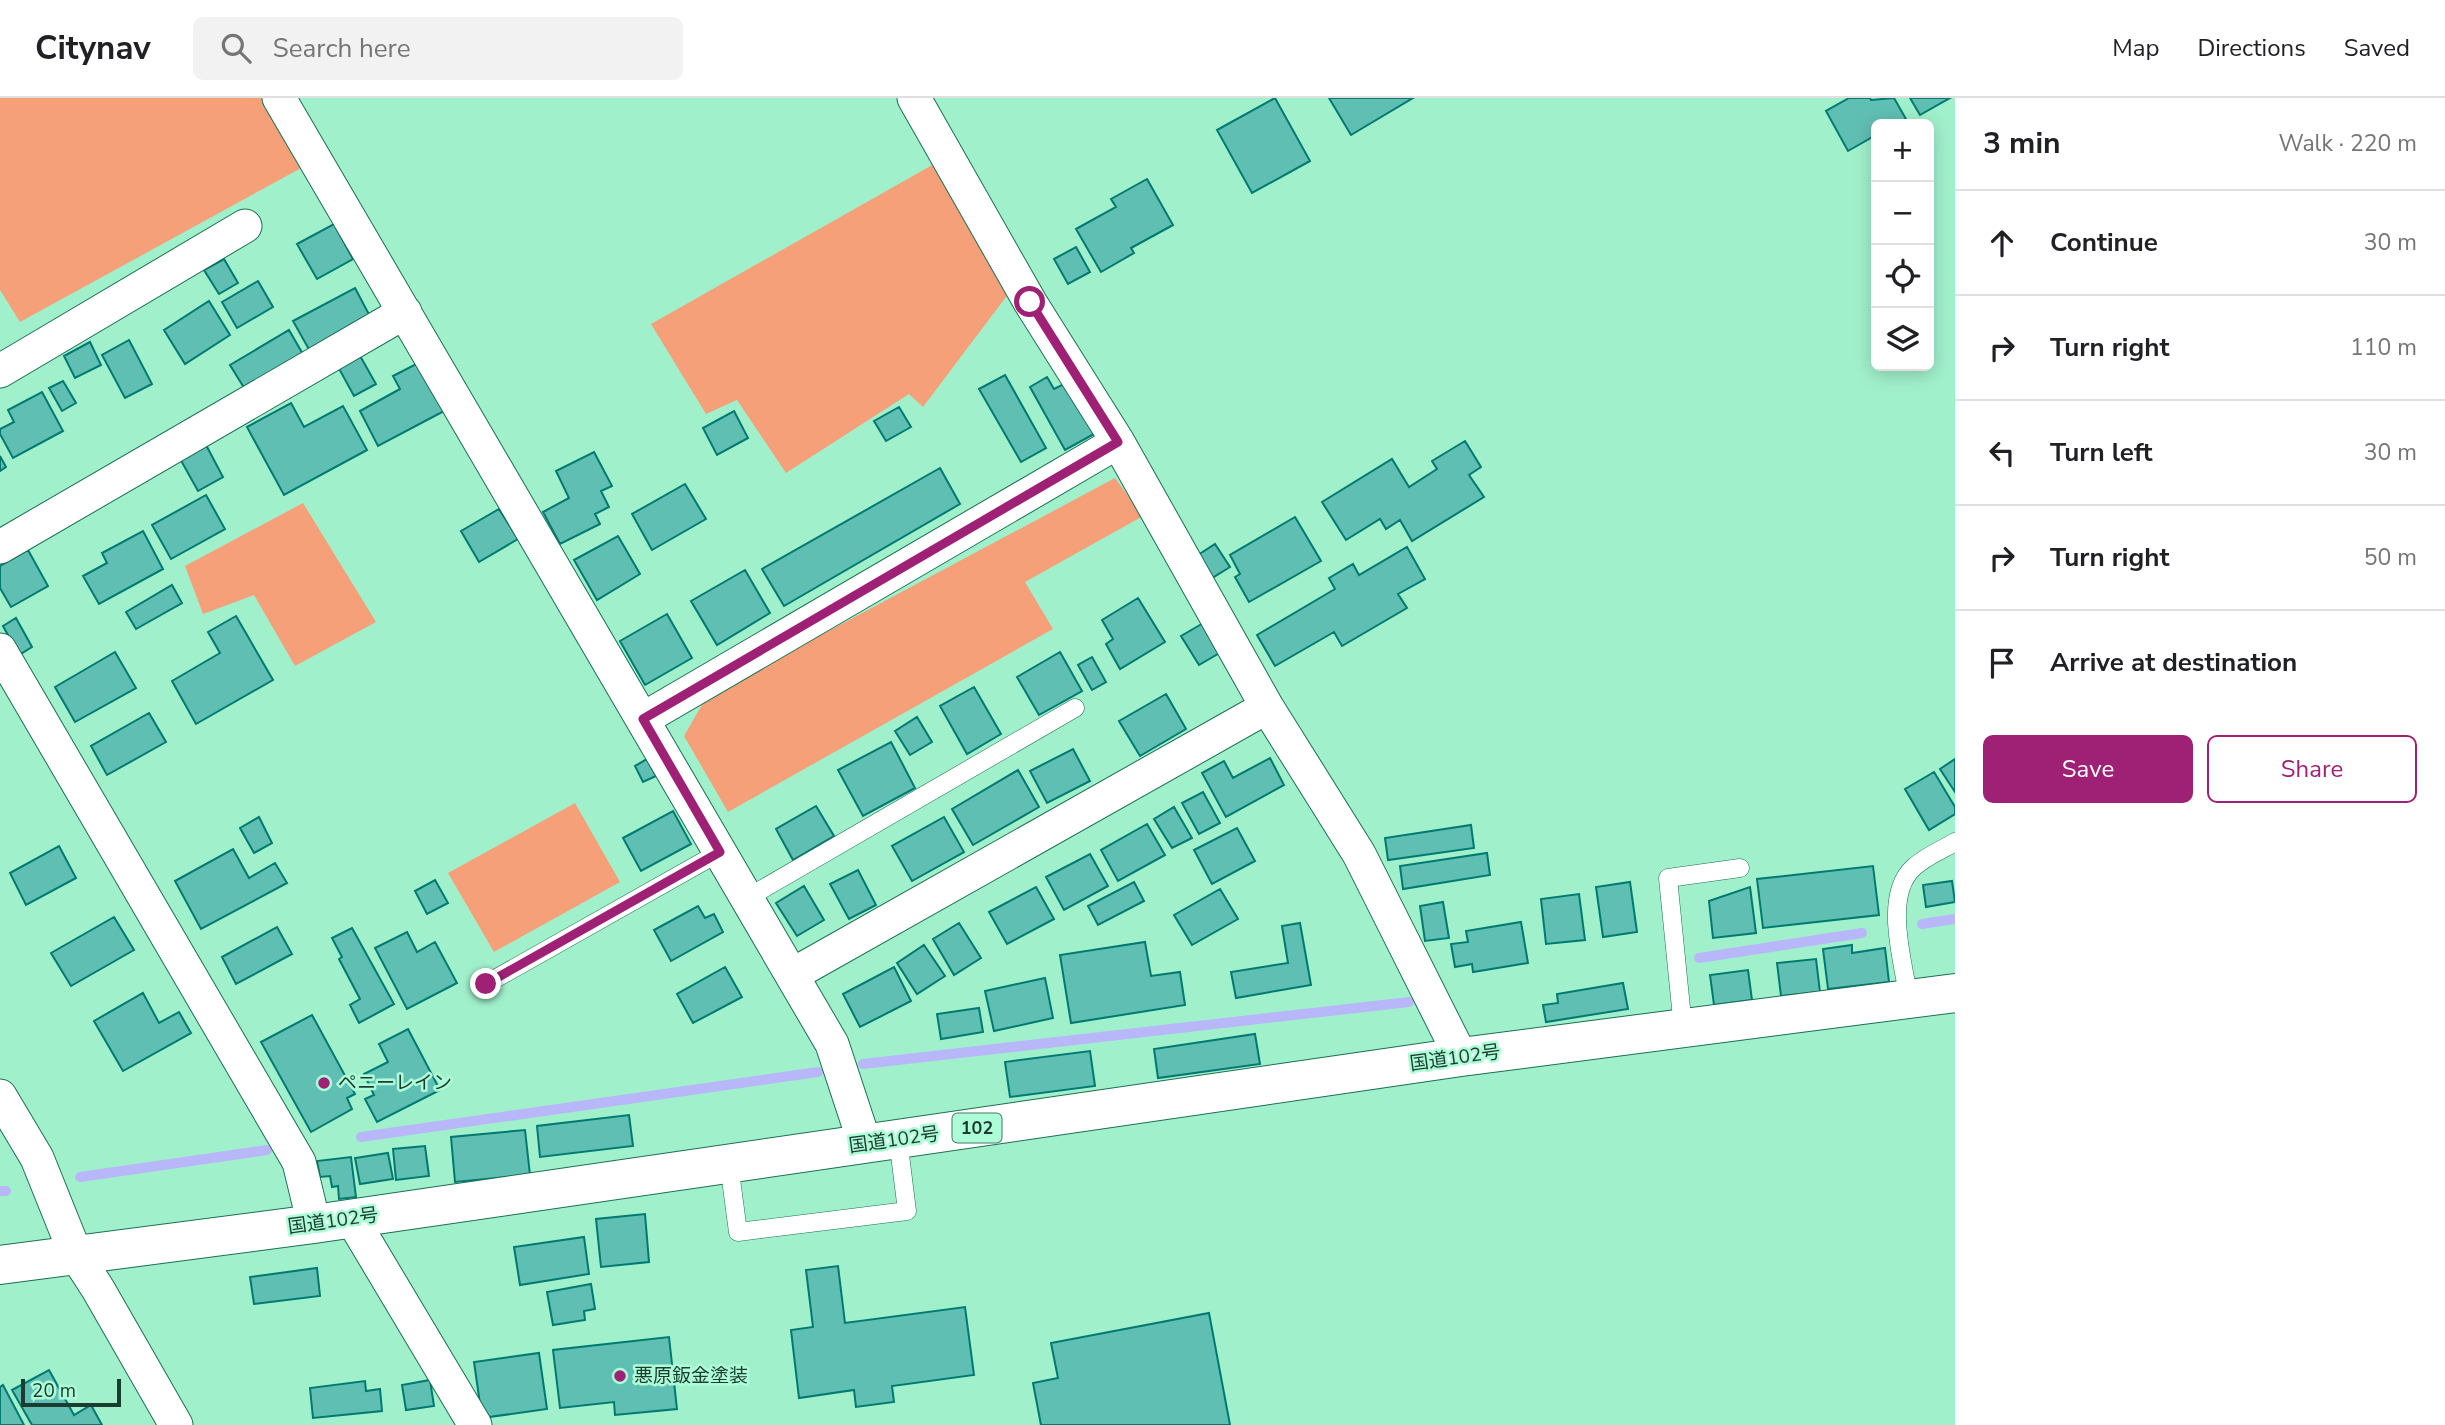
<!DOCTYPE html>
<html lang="en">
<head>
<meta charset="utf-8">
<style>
  :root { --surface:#fff; --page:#f2f2f2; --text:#202124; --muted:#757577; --line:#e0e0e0; --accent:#9e2176 }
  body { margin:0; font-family:"Nunito Sans","Noto Sans JP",sans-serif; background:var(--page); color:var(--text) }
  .controls { position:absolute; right:21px; top:21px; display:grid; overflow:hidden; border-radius:10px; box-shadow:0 4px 18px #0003 }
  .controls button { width:63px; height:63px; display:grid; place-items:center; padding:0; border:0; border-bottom:2px solid var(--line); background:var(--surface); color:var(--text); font:35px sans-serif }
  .scale { position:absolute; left:21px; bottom:18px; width:100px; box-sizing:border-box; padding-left:7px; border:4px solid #1c3c2f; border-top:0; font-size:19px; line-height:24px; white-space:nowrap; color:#1c3c2f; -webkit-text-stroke:5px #aefdd9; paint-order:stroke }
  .stop { position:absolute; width:21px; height:21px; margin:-16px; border:5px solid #9e2176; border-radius:50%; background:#fff }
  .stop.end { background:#9e2176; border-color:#fff; box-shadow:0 2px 7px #0008 }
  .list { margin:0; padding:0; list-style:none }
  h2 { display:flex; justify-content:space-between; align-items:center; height:91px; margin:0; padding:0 28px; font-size:30px }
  h2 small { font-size:23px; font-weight:400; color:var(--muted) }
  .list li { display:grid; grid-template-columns:46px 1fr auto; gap:21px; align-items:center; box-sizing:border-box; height:105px; padding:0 28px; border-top:2px solid var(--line) }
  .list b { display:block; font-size:26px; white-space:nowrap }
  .list em { font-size:23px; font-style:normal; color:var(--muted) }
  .actions { display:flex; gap:14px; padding:21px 28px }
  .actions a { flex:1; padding:16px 0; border:2px solid var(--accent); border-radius:10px; text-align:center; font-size:24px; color:var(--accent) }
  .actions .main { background:var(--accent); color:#fff }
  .icon { flex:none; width:38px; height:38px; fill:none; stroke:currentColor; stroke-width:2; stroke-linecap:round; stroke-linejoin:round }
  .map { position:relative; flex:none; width:1955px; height:1327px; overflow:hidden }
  header { display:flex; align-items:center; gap:42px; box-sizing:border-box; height:98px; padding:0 35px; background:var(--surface); border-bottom:2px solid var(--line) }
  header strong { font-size:33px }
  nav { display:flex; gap:38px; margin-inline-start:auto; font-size:24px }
  .search { width:490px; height:63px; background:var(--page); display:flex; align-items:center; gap:18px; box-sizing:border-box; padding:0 24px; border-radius:10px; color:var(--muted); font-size:26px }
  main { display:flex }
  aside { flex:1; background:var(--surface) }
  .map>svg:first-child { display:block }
  .green { fill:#f6a07a }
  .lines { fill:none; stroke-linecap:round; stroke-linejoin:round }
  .stream { stroke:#b8b7fa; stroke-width:10 }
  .building { fill:#60bfb3; stroke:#007a70; stroke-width:2 }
  .lane-casing { stroke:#1b6f51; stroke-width:19 }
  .street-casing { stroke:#1b6f51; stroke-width:35 }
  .highway-casing { stroke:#1b6f51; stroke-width:40 }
  .lane { stroke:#fff; stroke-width:18 }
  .street { stroke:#fff; stroke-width:33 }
  .highway { stroke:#fff; stroke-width:38 }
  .route { stroke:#9e2176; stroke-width:9 }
  .poi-dot { fill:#9e2176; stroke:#aefdd9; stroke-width:2.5 }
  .labels { text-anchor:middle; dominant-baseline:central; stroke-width:5; stroke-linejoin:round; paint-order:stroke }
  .shield { fill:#aefdd9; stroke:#487662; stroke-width:2 }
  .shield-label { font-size:18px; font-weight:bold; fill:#1c3c2f }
  .street-label { font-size:19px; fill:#1c3c2f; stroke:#aefdd9 }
  .poi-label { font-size:19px; fill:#1c3c2f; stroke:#aefdd9; text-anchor:start }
</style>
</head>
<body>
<header>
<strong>Citynav</strong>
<div class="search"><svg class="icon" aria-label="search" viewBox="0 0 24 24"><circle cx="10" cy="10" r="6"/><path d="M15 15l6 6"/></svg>Search here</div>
<nav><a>Map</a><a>Directions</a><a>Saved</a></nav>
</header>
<main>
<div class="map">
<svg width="1955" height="1327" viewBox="0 0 1955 1327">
  <rect width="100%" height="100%" fill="#a1f0cc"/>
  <path class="green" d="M0,0H261L303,69L20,224L0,192Z
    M934,66L1009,195L923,309L909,296L786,375L737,302L706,316L651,226Z
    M1115,380L1143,418L1025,484L1053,531L728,714L684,638L707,598Z
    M303,405L376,524L295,568L254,497L203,516L185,468Z
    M575,705L620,784L494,854L448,775Z"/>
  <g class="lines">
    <path class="stream" d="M1922,826L1955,821
      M1699,860L1862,835
      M863,966L1409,904
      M361,1039L818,974
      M80,1079L267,1052
      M0,1093H6"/>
  </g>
  <path class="building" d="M1275,0L1310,63L1252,95L1217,32Z
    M1329,0H1413L1351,37Z
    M1849,0H1870L1871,2L1894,0L1906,21L1896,26H1876V37L1848,53L1826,13Z
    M1910,0H1950L1920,17Z
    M1147,81L1173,127L1131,150L1134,155L1101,174L1076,131L1116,109L1111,101Z
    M334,126L353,161L317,181L297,146Z
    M1076,149L1090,174L1068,186L1054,161Z
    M224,161L238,185L219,196L204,172Z
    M258,183L273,209L237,230L222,204Z
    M355,190L372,222L311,255L293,223Z
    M209,203L230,237L185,266L164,232Z
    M289,232L304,258L246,293L230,267Z
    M129,242L152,286L125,300L102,257Z
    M90,244L101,267L75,280L64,258Z
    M359,256L376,286L354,298L337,267Z
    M420,264L446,312L378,348L360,313L400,291L393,278Z
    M1005,277L1046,350L1021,364L979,291Z
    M1047,279L1054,291L1066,285L1094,336L1065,352L1030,289Z
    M63,283L76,305L62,313L49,290Z
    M42,294L63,333L13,360L0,336V331L14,324L8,312Z
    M291,305L304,329L343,308L367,352L284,397L247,329Z
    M899,309L911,329L886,343L874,323Z
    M734,313L748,340L717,357L703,330Z
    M1465,343L1481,369L1469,377L1484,399L1412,443L1400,422L1386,431L1380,421L1346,442L1322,404L1392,361L1409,389L1437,371L1432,363Z
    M205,345L223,379L198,393L179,359Z
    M594,354L612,388L601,393L609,409L595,416L600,426L560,446L543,414L569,400L556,373Z
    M0,358L6,369L0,373Z
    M940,370L960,406L784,508L762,471Z
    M685,386L706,421L652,452L632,416Z
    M206,397L225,431L171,461L152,427Z
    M499,411L518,441L479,464L461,433Z
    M1295,419L1321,463L1249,504L1235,479L1240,476L1230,457Z
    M143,433L163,471L99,506L83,478L107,465L102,455Z
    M618,438L640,476L597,502L574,462Z
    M1215,446L1230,469L1212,480L1198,457Z
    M1407,449L1425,481L1398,496L1407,510L1342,548L1334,534L1275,568L1257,537L1335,491L1329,480L1353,466L1359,477Z
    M28,452L48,488L11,509L0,490V468Z
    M745,472L770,515L717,547L691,503Z
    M172,487L182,505L136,531L126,514Z
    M1138,500L1165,544L1120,571L1106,546L1113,541L1102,522Z
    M667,516L692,560L645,587L620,543Z
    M236,518L273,582L196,626L172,583L220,555L208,534Z
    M16,520L32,549L19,557L3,528Z
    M1205,524L1223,553L1199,567L1181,538Z
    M115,554L136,590L75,624L55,589Z
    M1060,554L1082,593L1039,617L1017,579Z
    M1092,559L1106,584L1092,592L1078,567Z
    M974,589L1001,636L967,656L940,608Z
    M1166,596L1186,631L1140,658L1119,623Z
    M149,615L166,644L107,677L91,648Z
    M917,619L932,644L910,657L895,633Z
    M891,644L915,690L863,718L838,672Z
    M1073,651L1090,683L1047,705L1030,673Z
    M1270,660L1284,687L1226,719L1202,675L1224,663L1233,680Z
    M647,661L656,678L643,684L635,668Z
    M1955,661V694L1940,671Z
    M1018,672L1039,709L973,747L952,711Z
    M1934,674L1955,709V716L1929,732L1905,691Z
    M1203,694L1220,725L1199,736L1182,705Z
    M816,708L834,738L793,762L776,731Z
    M1174,709L1192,740L1172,750L1154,721Z
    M673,713L691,746L641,773L623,740Z
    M259,719L272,745L254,755L240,730Z
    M944,719L964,754L912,783L892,748Z
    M1147,726L1165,757L1118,783L1101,752Z
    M1471,727L1474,750L1388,762L1385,740Z
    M1237,730L1255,763L1212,786L1194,752Z
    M59,748L76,780L26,807L10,775Z
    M233,751L249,780L275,765L287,785L201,831L175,783Z
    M1487,755L1490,777L1403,791L1400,768Z
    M1090,756L1108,788L1064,812L1046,779Z
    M1873,768L1879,817L1763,830L1757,781Z
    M858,772L876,807L849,821L830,786Z
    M435,782L448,805L427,816L415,793Z
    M1952,783L1955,804L1926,809L1923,787Z
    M1134,784L1144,803L1098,827L1088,808Z
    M1630,784L1637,834L1603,839L1596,789Z
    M804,788L824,822L797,838L776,805Z
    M1036,789L1054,821L1007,846L989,814Z
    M1750,789L1756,835L1713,840L1709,803Z
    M1220,791L1238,821L1192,847L1174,817Z
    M1579,796L1585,842L1546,846L1541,801Z
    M1443,804L1449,840L1425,843L1420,808Z
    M698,808L705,820L714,816L723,834L671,863L654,832Z
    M114,819L134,852L71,888L51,855Z
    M1521,824L1528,865L1473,874L1472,866L1455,869L1451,846L1468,844L1466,833Z
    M959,825L981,860L954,877L933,841Z
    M1300,825L1311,887L1236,900L1231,874L1288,865L1282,828Z
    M277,829L292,856L236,886L222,859Z
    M352,830L394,906L359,925L350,907L360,901L339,861L342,859L332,840Z
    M407,834L417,854L435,844L457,885L407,911L375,850Z
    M1145,844L1151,878L1180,874L1185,907L1071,925L1060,857Z
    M924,847L945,878L917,896L897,865Z
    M1852,847V855L1885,850L1889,884L1828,891L1823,851Z
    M1816,861L1820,894L1781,898L1777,865Z
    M725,869L742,899L693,925L677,896Z
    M894,869L911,903L860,929L843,896Z
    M1748,872L1752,902L1714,907L1710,877Z
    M1045,880L1053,920L994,933L985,893Z
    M1623,885L1628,911L1546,924L1543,907L1558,905L1557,896Z
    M143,895L159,925L179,914L191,935L123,973L94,923Z
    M979,910L983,934L941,941L937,916Z
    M312,917L355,996L347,1000L352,1011L311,1034L261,944Z
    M408,931L440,992L377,1024L365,1001L374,997L364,976L388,964L379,946Z
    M1255,936L1260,966L1158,980L1154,951Z
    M1090,953L1095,988L1010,999L1005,964Z
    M629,1017L633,1048L540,1059L537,1028Z
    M525,1032L530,1077L455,1084L451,1039Z
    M425,1048L429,1078L396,1082L393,1051Z
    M388,1055L393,1081L360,1086L355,1060Z
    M351,1059L356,1099L339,1101L338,1088L332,1089L330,1078L320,1079L317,1063Z
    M645,1116L649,1164L601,1169L596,1121Z
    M584,1139L589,1176L520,1187L514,1149Z
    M838,1168L845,1225L965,1209L974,1277L892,1288L894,1304L856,1309L854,1292L799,1300L791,1232L813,1229L806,1172Z
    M317,1170L320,1198L254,1206L250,1179Z
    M591,1186L595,1211L584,1213L585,1222L553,1227L547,1194Z
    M1209,1215L1230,1327H1041L1033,1285L1058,1280L1051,1245Z
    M669,1239L677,1311L615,1317L614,1304L560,1310L553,1252Z
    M539,1255L547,1311L482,1320L474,1264Z
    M49,1272L74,1317L91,1307L102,1327H32L12,1292Z
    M430,1282L434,1308L406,1312L402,1287Z
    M365,1283L366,1293L380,1291L382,1313L313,1320L310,1290Z
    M3,1287L24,1327H0V1289Z"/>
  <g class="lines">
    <defs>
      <path id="lane" d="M747,800L1075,610
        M486,886L720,754
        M1909,901C1903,864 1883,798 1913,770C1924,759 1942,752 1955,744
        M1683,930L1668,780L1740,770
        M729,1066L738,1134L907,1113L898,1041"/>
      <path id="street" d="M279,0L832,946L865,1046
        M914,0L1030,204L1118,344L1267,609L1359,756L1461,959
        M0,273L245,128
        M0,449L405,214
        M0,552L299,1064L314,1126
        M643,621L1118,344
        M792,877L1267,609
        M0,998L37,1060L76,1157L98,1191L176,1327
        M352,1121L475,1327"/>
      <path id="highway" d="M0,1167L314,1126L1461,959L1955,895"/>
    </defs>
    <use href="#lane" class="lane-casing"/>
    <use href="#street" class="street-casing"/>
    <use href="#highway" class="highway-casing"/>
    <use href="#lane" class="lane"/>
    <use href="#street" class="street"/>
    <use href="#highway" class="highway"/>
  </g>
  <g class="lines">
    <path class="route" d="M486,886L720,754L643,621L1118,344L1030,204"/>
  </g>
  <g class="poi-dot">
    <circle cx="324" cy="985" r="7"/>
    <circle cx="620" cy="1278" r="7"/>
  </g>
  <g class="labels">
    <rect class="shield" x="952.5" y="1015.5" width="49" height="29" rx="5"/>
    <g class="shield-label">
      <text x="977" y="1030">102</text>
    </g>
    <g class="street-label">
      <text transform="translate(1455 960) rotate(-8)">国道102号</text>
      <text transform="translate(894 1042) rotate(-8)">国道102号</text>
      <text transform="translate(333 1123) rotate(-8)">国道102号</text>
    </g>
    <g class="poi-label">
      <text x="338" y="985">ペニーレイン</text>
      <text x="634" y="1278">悪原鈑金塗装</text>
    </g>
  </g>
</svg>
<div class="controls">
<button>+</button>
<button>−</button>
<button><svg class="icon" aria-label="locate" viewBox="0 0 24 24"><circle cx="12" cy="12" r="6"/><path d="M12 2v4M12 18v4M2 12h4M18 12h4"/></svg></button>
<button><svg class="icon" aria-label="layers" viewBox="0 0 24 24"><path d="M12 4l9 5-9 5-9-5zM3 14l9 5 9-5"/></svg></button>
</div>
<div class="scale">20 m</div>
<div class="stop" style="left:1030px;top:204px"></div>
<div class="stop end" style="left:486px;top:886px"></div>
</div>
<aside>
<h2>3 min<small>Walk · 220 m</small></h2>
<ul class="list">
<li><svg class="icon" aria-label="ahead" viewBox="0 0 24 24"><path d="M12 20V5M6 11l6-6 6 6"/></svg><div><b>Continue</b></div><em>30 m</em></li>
<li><svg class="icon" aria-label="right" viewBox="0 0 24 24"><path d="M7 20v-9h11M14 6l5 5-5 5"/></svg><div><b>Turn right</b></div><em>110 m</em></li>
<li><svg class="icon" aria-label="left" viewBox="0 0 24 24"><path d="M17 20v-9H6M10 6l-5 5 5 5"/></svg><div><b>Turn left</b></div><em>30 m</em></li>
<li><svg class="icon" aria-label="right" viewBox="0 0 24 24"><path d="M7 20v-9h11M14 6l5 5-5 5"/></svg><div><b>Turn right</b></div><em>50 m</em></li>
<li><svg class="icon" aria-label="arrive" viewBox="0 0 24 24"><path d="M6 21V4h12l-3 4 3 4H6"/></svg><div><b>Arrive at destination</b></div></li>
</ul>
<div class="actions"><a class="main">Save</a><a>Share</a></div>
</aside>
</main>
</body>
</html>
